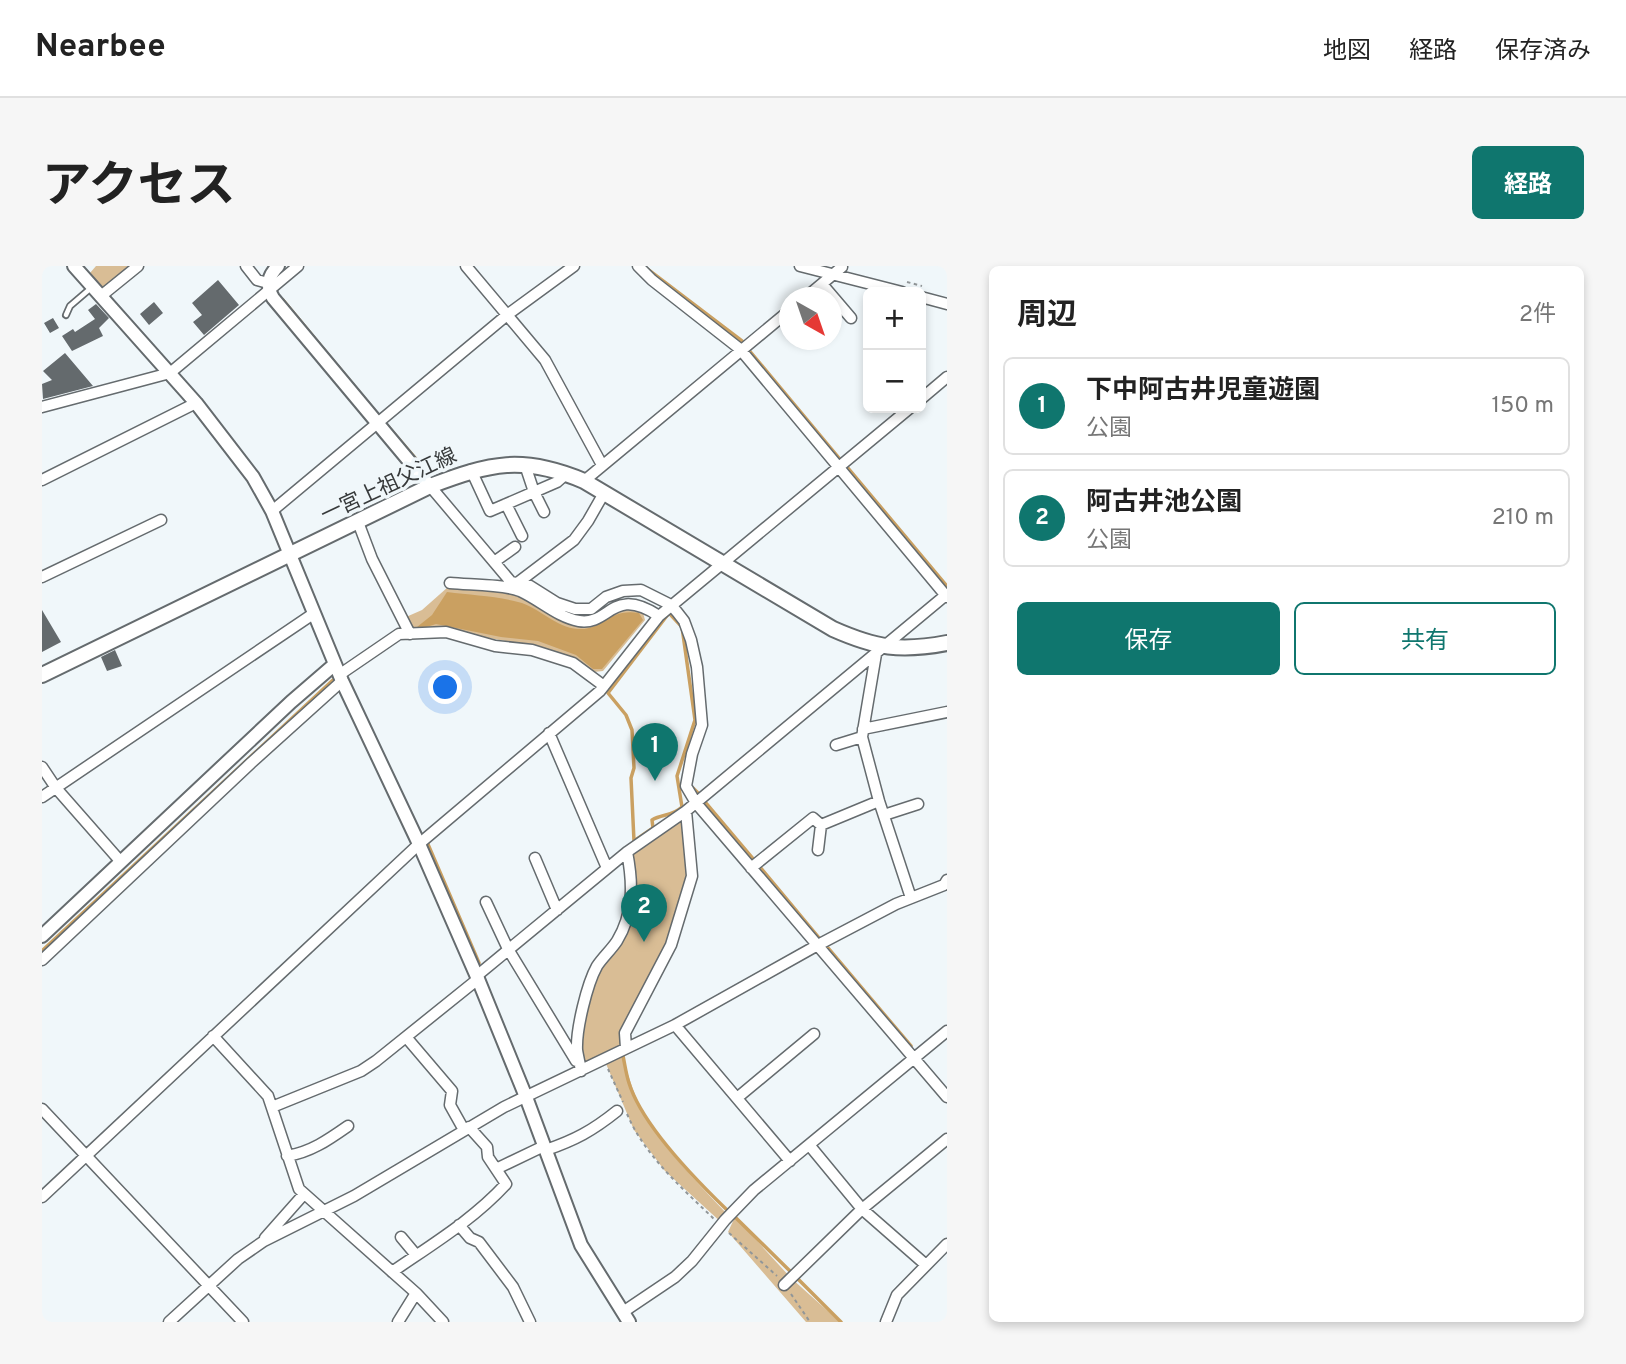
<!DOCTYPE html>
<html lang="ja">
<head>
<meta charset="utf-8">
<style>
  :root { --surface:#fff; --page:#f6f6f6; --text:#222; --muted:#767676; --line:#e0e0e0; --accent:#0f766e }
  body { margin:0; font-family:Overpass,"Noto Sans JP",sans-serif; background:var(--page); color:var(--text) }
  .controls { position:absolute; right:21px; top:21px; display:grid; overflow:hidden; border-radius:10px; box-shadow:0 4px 10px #0003 }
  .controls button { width:63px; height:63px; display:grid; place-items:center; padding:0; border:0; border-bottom:2px solid var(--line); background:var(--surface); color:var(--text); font:35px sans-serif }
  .compass { position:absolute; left:737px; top:21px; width:63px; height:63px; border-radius:50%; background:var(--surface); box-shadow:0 4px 10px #0003; rotate:140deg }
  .you { position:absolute; left:404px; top:422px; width:24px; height:24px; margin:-18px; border:5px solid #fff; border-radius:50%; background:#1a73e8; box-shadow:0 0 0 10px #1a73e833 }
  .badge { display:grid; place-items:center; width:46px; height:46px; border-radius:50%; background:var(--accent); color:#fff; font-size:23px; font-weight:700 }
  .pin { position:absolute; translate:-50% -58px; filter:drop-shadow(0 2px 4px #0008) }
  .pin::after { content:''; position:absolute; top:37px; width:24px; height:21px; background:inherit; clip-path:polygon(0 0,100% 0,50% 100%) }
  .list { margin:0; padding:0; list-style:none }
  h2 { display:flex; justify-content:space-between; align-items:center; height:91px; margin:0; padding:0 28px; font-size:30px }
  h2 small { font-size:23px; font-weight:400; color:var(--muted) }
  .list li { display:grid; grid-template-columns:46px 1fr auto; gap:21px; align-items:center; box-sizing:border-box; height:98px; margin:0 14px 14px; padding:0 14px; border:2px solid var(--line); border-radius:10px }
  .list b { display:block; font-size:26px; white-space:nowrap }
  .list p { margin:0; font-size:23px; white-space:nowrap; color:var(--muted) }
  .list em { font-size:23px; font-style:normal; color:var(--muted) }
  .actions { display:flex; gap:14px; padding:21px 28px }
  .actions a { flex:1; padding:16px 0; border:2px solid var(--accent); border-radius:10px; text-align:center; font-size:24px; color:var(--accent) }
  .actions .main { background:var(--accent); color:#fff }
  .map { position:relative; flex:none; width:905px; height:1056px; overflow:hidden; border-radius:10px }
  header { display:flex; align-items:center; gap:42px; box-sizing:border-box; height:98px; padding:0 35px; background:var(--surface); border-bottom:2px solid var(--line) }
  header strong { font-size:33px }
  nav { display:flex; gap:38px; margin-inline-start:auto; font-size:24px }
  .intro { display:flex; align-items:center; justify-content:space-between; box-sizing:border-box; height:168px; padding:0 42px }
  h1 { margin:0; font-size:49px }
  .button { padding:18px 32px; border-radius:10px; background:var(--accent); color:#fff; font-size:24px; font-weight:700 }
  main { display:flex; gap:42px; padding:0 42px }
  aside { flex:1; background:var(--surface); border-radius:10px; box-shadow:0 4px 10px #0003 }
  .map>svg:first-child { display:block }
  .green { fill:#d9bd95 }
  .water { fill:#caa061 }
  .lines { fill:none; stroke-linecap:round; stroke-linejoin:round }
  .stream { stroke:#caa061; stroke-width:3.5 }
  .building { fill:#646a6d }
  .service-casing { stroke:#656b6e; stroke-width:8 }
  .minor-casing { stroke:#656b6e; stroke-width:13 }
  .tertiary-casing { stroke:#656b6e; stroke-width:16 }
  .secondary-casing { stroke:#656b6e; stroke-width:18 }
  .path { stroke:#919698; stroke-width:2; stroke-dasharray:3.5 3.5; stroke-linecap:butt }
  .service { stroke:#fff; stroke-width:4.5 }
  .minor { stroke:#fff; stroke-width:10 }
  .tertiary { stroke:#fff; stroke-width:12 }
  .secondary { stroke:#fff; stroke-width:14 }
  .labels { text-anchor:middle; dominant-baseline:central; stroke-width:7; stroke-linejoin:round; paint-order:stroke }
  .street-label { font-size:21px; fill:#373a3b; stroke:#f0f7fa }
</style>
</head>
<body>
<header>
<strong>Nearbee</strong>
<nav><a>地図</a><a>経路</a><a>保存済み</a></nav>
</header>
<div class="intro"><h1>アクセス</h1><a class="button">経路</a></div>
<main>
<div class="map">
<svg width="905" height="1056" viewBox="0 0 905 1056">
  <rect width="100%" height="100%" fill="#f0f7fa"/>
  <path class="green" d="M54,0H92L61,22L48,7Z
    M406,321L477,328L538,358L589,340L600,343L603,354L561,405L552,406C514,378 481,380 438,370C427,367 404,359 394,360C386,361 382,366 374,366L364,351L380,344Z
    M644,545L651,598L629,679L579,785C584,800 588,817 594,831C613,875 655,916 687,950L681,958L623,905L592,864L562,793L539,805L538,758L552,708L585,652V586Z
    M693,951L749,1012L798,1056H764L686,966Z"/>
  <path class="water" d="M405,326C428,329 454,330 476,336C497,341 514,362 536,363C561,365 565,342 597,347L601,354L560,403H551L534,389L496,375L459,371L394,358L375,364V361L390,349Z"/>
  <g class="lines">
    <path class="stream" d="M604,2L700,75
      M241,34L338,151
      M706,83L797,192
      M343,157L385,206
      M806,202L904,319
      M627,347L640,361L653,454L635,510L640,541C631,550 620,548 610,554L611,562L592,575L589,512L592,502L590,464L584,449L566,427Z
      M651,522L658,529
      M663,536L712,594
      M385,576L437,697
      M718,601L778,673
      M786,682L869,780
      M0,685L291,414
      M581,790C583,799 584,808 587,817C600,859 653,913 684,943
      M693,951L751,1008
      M157,1003L165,1011
      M755,1012L799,1056"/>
  </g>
  <path class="building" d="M176,14L197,39L162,69L151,56L160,49L150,37Z
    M112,36L121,47L107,59L98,48Z
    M54,38L67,52L57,62L61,70L30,85L20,70L31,63L33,66L53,53L46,44Z
    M11,52L17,62L8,67L2,57Z
    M23,87L51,120L1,133L0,118L10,114L1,105Z
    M0,344L19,376L0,386Z
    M73,384L80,400L65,405L59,391Z"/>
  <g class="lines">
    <defs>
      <path id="service" d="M24,49L28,40L49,22"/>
      <path id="minor" d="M204,0L215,14L226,17
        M424,0L503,94L560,199
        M596,0L610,14L698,83L905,331
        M758,0L860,26
        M780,18L809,52
        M59,30L96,0
        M879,31L905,38
        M763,32L800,1
        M879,133L905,111
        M0,141L128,107L256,0
        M483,199L492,226L502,246
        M429,204L448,245L515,216L524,208
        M0,214L154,137
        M542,215L748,44
        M388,220L469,316L488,320L515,337L533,343H549L564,331L581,325L599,324L629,339L635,346L642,355L649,374L655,401L660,459L650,488L644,520L654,537L905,831
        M464,238L480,270
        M230,245L465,49L532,0
        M316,256L330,293L368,368
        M452,296L473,281
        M0,311L119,254
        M408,317C428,319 460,318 478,325C498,334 515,351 537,355C568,360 570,319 617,350
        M474,318L532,274L546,255L562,227
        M834,388L820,471L837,535L869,632
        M297,409L357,368L404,366L453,380L490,384L531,397L562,420
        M821,463L905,446
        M507,467L565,602
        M794,479L820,471
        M0,501L14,522L79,596
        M0,531L271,348
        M842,549L876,538
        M776,584L779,559
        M493,592L515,644
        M709,602L771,552L779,559L837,535
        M444,636L466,683L534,795
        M0,694L209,497L300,415
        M633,759L748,895
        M171,770L226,830L257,923L374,1027L401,1056
        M364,771L410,825L408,839L422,864
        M584,782L583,767L629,679L650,610L644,545
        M539,805C538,798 536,791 535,784C534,763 545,718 555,700C561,691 569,684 575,675C592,647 591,617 585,586
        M695,832L772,768
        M230,841L319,805L334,795L436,713L437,708L585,586L644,545L905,328
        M0,843L201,1056
        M768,880L820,943L884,999
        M504,884C533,874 550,865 575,845
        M245,890C269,886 286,874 306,860
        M454,903L502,880
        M0,931L377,578L558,425L617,350L868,142
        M417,959L428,972L437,976L471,1021L488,1056
        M359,971L374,989
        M223,972L262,928
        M350,1006C389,979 431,954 464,918L446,891L445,881L427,861
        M742,1019L820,943L905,873
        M581,1046L633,1011L650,995L683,954L712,924L905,765
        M127,1056L196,993L222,975L312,930L462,841L633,759L774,680L854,638L902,619L905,614
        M356,1056L374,1027
        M844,1056L855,1029L905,978"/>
      <path id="tertiary" d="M32,0L154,137L211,211L230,245L300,415L377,578L436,713L484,831L539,979L587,1056
        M236,0C226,10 224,20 231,32L388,220
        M0,670L249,436L293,398"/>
      <path id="secondary" d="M0,409L388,220C449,197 480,189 542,215L791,363C834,382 858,386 905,377"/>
    </defs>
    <use href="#service" class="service-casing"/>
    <use href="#minor" class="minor-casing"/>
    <use href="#tertiary" class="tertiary-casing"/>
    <use href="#secondary" class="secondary-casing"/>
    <path class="path" d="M865,16L880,20
      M566,803L581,836
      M585,848C603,890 640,922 672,953
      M687,967L735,1010
      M749,1028L768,1056"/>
    <use href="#service" class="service"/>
    <use href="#minor" class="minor"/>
    <use href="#tertiary" class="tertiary"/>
    <use href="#secondary" class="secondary"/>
  </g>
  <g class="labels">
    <g class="street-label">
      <text transform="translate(347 220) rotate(-25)">一宮上祖父江線</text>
    </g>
  </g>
</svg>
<div class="controls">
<button>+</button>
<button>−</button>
</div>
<svg class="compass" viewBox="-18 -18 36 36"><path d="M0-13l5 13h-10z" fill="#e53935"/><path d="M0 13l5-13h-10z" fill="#767676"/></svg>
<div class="you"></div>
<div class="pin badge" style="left:613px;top:515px">1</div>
<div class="pin badge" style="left:602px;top:676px">2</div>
</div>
<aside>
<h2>周辺<small>2件</small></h2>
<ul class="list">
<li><span class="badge">1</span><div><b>下中阿古井児童遊園</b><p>公園</p></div><em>150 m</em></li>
<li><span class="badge">2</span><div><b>阿古井池公園</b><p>公園</p></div><em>210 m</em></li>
</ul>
<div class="actions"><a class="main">保存</a><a>共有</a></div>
</aside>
</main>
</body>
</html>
